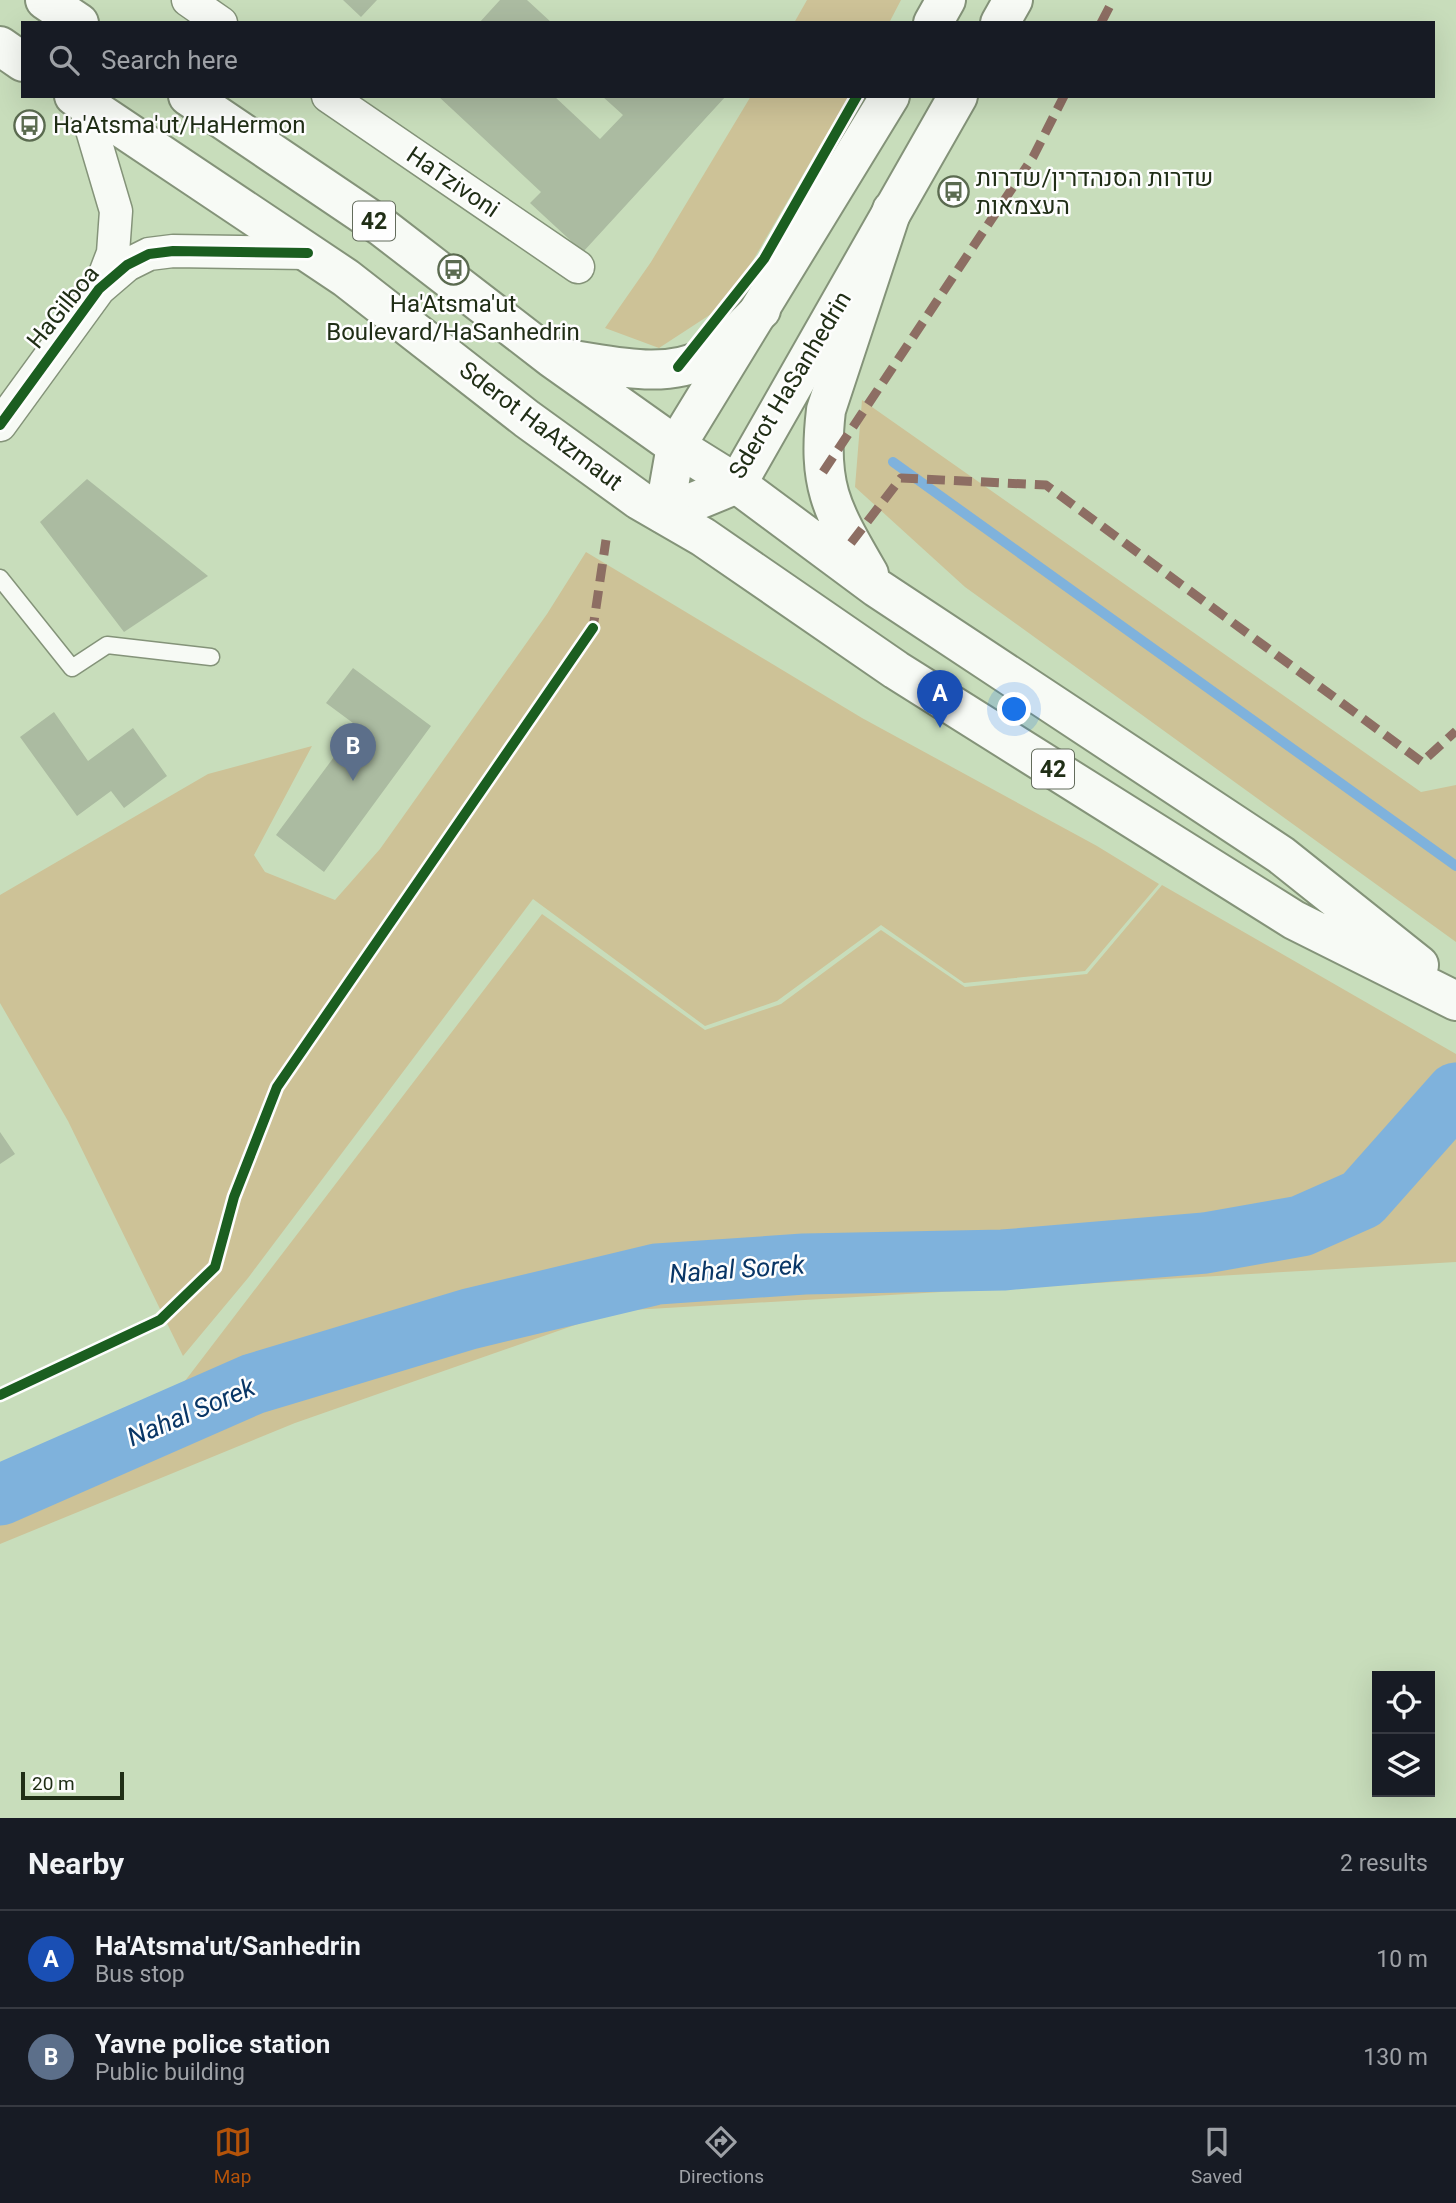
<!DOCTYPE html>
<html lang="en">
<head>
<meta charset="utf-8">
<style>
  :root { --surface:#171b24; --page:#20242c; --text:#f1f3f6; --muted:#9ea1a6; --line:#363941; --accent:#b45309 }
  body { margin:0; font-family:Roboto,Heebo,sans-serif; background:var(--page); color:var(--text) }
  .controls { position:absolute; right:21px; bottom:21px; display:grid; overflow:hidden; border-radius:0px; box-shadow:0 7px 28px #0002 }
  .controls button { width:63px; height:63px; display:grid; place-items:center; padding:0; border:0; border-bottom:2px solid var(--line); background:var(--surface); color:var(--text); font:35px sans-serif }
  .scale { position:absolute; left:21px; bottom:18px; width:103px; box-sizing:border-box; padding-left:7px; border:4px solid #202e16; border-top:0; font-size:19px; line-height:24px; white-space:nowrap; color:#202e16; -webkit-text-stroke:5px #fefefe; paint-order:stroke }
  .you { position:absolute; left:1015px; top:710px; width:24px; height:24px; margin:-18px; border:5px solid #fff; border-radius:50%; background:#1a73e8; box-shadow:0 0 0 10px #1a73e833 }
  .badge { display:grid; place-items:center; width:46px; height:46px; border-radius:50%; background:var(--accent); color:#fff; font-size:23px; font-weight:700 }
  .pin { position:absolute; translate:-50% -58px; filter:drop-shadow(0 2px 4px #0008) }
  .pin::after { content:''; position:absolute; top:37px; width:24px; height:21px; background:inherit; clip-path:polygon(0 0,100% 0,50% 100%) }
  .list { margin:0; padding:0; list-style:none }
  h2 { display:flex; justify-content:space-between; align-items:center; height:91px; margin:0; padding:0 28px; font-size:30px }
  h2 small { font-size:23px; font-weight:400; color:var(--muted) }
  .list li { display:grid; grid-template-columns:46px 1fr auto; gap:21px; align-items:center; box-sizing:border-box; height:98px; padding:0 28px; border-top:2px solid var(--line) }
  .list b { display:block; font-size:26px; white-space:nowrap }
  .list p { margin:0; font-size:23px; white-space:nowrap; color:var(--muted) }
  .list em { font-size:23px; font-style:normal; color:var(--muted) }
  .icon { flex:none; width:38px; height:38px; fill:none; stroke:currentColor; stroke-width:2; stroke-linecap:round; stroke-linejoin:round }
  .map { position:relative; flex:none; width:1456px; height:1818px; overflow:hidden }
  .search { position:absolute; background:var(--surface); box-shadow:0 7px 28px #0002; left:21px; right:21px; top:21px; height:77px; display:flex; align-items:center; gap:18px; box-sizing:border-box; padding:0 24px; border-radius:0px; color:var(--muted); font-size:26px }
  .sheet { height:287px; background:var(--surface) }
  nav { display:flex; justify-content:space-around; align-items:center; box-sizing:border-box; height:98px; border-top:2px solid var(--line); background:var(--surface); font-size:19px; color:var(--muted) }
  nav a { display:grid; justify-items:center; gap:4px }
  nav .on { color:var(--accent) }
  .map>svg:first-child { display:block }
  .green { fill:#cdc297 }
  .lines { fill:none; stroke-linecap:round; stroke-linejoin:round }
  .stream { stroke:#7fb2dc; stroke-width:10 }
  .river { stroke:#7fb2dc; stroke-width:61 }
  .building { fill:#abbba1 }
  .service-casing { stroke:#849379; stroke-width:19 }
  .minor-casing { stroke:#849379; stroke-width:35 }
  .secondary-casing { stroke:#849379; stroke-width:42 }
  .trunk-casing { stroke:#849379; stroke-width:42 }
  .service { stroke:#f7faf5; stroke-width:16 }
  .minor { stroke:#f7faf5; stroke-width:32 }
  .secondary { stroke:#f7faf5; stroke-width:38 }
  .trunk { stroke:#f7faf5; stroke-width:38 }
  .quiet { stroke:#8d6e63; stroke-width:9; stroke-dasharray:18 9; stroke-linecap:butt }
  .cycleway-casing { stroke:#fefefe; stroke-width:15 }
  .cycleway { stroke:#1b5e20; stroke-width:10 }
  .labels { text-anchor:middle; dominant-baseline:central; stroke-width:5; stroke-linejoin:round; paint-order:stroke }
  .shield { fill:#fefefe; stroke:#636c5c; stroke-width:2 }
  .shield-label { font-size:23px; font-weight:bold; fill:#202e16 }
  .poi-label { font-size:24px; fill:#202e16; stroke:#fefefe; text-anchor:start }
  .street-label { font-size:24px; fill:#202e16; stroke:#fefefe }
  .water-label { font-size:26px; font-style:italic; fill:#093666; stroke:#fefefe }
</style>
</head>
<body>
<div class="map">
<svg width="1456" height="1818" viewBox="0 0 1456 1818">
  <rect width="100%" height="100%" fill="#c8ddbb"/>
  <path class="green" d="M807,0H901L889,23H794Z
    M751,96H849L728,303L659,348L605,328L651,262Z
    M862,400L1421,792L1456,785V942L965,587L855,487Z
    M586,552L862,718L1097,846L1159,884L1085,971L964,983L881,925L777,1001L705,1026L533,899L248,1278L183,1356L68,1121L0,1003V895L208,774L312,746L254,855L265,872L335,900L380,849L547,614Z
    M1162,885L1456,1054V1262L615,1311L295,1423L0,1544V1501L175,1394L542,914L705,1030L781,1004L881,930L965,987L1087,974Z"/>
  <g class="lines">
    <path class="stream" d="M893,462L1456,866"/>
    <path class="river" d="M0,1495L253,1384L469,1319L657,1274L804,1264L1003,1260L1205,1243L1301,1226L1362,1199L1456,1093"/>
  </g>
  <path class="building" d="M343,0H377L361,17Z
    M500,0H527L552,23H479Z
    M438,96H554L600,139L623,115L602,96H726L583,252L530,203L541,192Z
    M87,479L208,576L124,632L40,522Z
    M353,668L431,726L324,872L276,835L357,726L326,703Z
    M54,712L88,761L133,728L167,776L124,808L111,791L77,816L20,737Z
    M0,1132L15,1154L0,1164Z"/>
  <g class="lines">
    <defs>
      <path id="service" d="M0,578L72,668L107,645L211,657"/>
      <path id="minor" d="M188,0L221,23
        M328,96L578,267
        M84,103L116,211L113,253L100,287
        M0,425L99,289L127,265L149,254L173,251L308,253"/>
      <path id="secondary" d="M933,23L946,0
        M1000,23L1013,0
        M664,514L737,484L958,96
        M664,514L676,446L890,96"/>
      <path id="trunk" d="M45,0L79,23
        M0,46L23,62
        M74,96L346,278L527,419L639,500L703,537L896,670L1294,920L1456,1001
        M188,96L382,227L552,358L676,446L737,484L877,588L1281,855L1419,965
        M557,358C604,363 662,382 708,357C727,347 745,324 761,310
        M869,574C832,510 817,487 826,410L892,210"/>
    </defs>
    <use href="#service" class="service-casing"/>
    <use href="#minor" class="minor-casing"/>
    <use href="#secondary" class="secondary-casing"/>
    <use href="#trunk" class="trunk-casing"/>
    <use href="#service" class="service"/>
    <use href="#minor" class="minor"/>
    <use href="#secondary" class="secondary"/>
    <use href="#trunk" class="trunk"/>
    <path class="quiet" d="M1101,23L1113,0
      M823,472L1033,157L1064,96
      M851,543L901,478L1046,485L1422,762L1456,731
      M589,634L593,628L606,540"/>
    <defs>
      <path id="cycleway" d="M678,367L764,259L857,96
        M0,425L99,289L127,265L149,254L173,251L308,253
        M0,1395L160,1320L215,1267L234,1197L277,1087L593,628"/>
    </defs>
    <use href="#cycleway" class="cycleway-casing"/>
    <use href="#cycleway" class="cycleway"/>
  </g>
  <defs>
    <symbol id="bus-ring" viewBox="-11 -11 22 22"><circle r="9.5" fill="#fefefe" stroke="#5b6b50" stroke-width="1.5"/><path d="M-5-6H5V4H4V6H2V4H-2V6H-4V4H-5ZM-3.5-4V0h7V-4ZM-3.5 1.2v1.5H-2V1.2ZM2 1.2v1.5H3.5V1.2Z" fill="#5b6b50"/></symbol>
  </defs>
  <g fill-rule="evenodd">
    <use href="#bus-ring" x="12" y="108" width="35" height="35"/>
    <use href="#bus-ring" x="936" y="174" width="35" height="35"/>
    <use href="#bus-ring" x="436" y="252" width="35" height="35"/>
  </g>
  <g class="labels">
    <g class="shield">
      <rect x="353" y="201.5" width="42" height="39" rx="5"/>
      <rect x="1032" y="749.5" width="42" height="39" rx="5"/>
    </g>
    <g class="shield-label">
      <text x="374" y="221">42</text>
      <text x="1053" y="769">42</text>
    </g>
    <g class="poi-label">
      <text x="53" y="125">Ha'Atsma'ut/HaHermon</text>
      <text x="976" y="178">שדרות הסנהדרין/שדרות<tspan x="976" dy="28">העצמאות</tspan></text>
      <text x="453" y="304" text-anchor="middle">Ha'Atsma'ut<tspan x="453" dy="28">Boulevard/HaSanhedrin</tspan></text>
    </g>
    <g class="street-label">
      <text transform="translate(453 182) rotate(34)">HaTzivoni</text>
      <text transform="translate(63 307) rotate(-51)">HaGilboa</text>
      <text transform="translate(790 385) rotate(-59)">Sderot HaSanhedrin</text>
      <text transform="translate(541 426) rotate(37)">Sderot HaAtzmaut</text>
    </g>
    <g class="water-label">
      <text transform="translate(737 1269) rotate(-4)">Nahal Sorek</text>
      <text transform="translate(191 1412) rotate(-23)">Nahal Sorek</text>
    </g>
  </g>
</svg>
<div class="controls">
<button><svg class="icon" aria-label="locate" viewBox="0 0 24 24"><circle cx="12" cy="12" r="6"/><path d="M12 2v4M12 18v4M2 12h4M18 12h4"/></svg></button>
<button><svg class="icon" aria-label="layers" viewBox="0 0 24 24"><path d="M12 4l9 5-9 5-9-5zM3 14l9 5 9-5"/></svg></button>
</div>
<div class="scale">20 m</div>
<div class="you"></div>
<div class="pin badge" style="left:940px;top:728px;background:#1a4fb4">A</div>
<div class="pin badge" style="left:353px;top:781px;background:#5c6f8a">B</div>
<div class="search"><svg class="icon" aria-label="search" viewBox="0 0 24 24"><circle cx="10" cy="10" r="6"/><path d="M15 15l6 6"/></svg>Search here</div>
</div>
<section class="sheet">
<h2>Nearby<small>2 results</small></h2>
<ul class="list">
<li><span class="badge" style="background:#1a4fb4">A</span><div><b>Ha'Atsma'ut/Sanhedrin</b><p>Bus stop</p></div><em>10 m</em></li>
<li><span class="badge" style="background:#5c6f8a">B</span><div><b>Yavne police station</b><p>Public building</p></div><em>130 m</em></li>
</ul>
</section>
<nav>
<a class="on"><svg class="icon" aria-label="map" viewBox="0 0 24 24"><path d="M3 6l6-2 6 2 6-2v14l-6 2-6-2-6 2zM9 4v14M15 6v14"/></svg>Map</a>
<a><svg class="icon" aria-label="directions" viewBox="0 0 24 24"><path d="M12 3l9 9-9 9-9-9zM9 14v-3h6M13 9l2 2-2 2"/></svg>Directions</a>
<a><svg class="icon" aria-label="saved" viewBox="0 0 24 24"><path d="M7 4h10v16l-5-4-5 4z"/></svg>Saved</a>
</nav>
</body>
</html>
